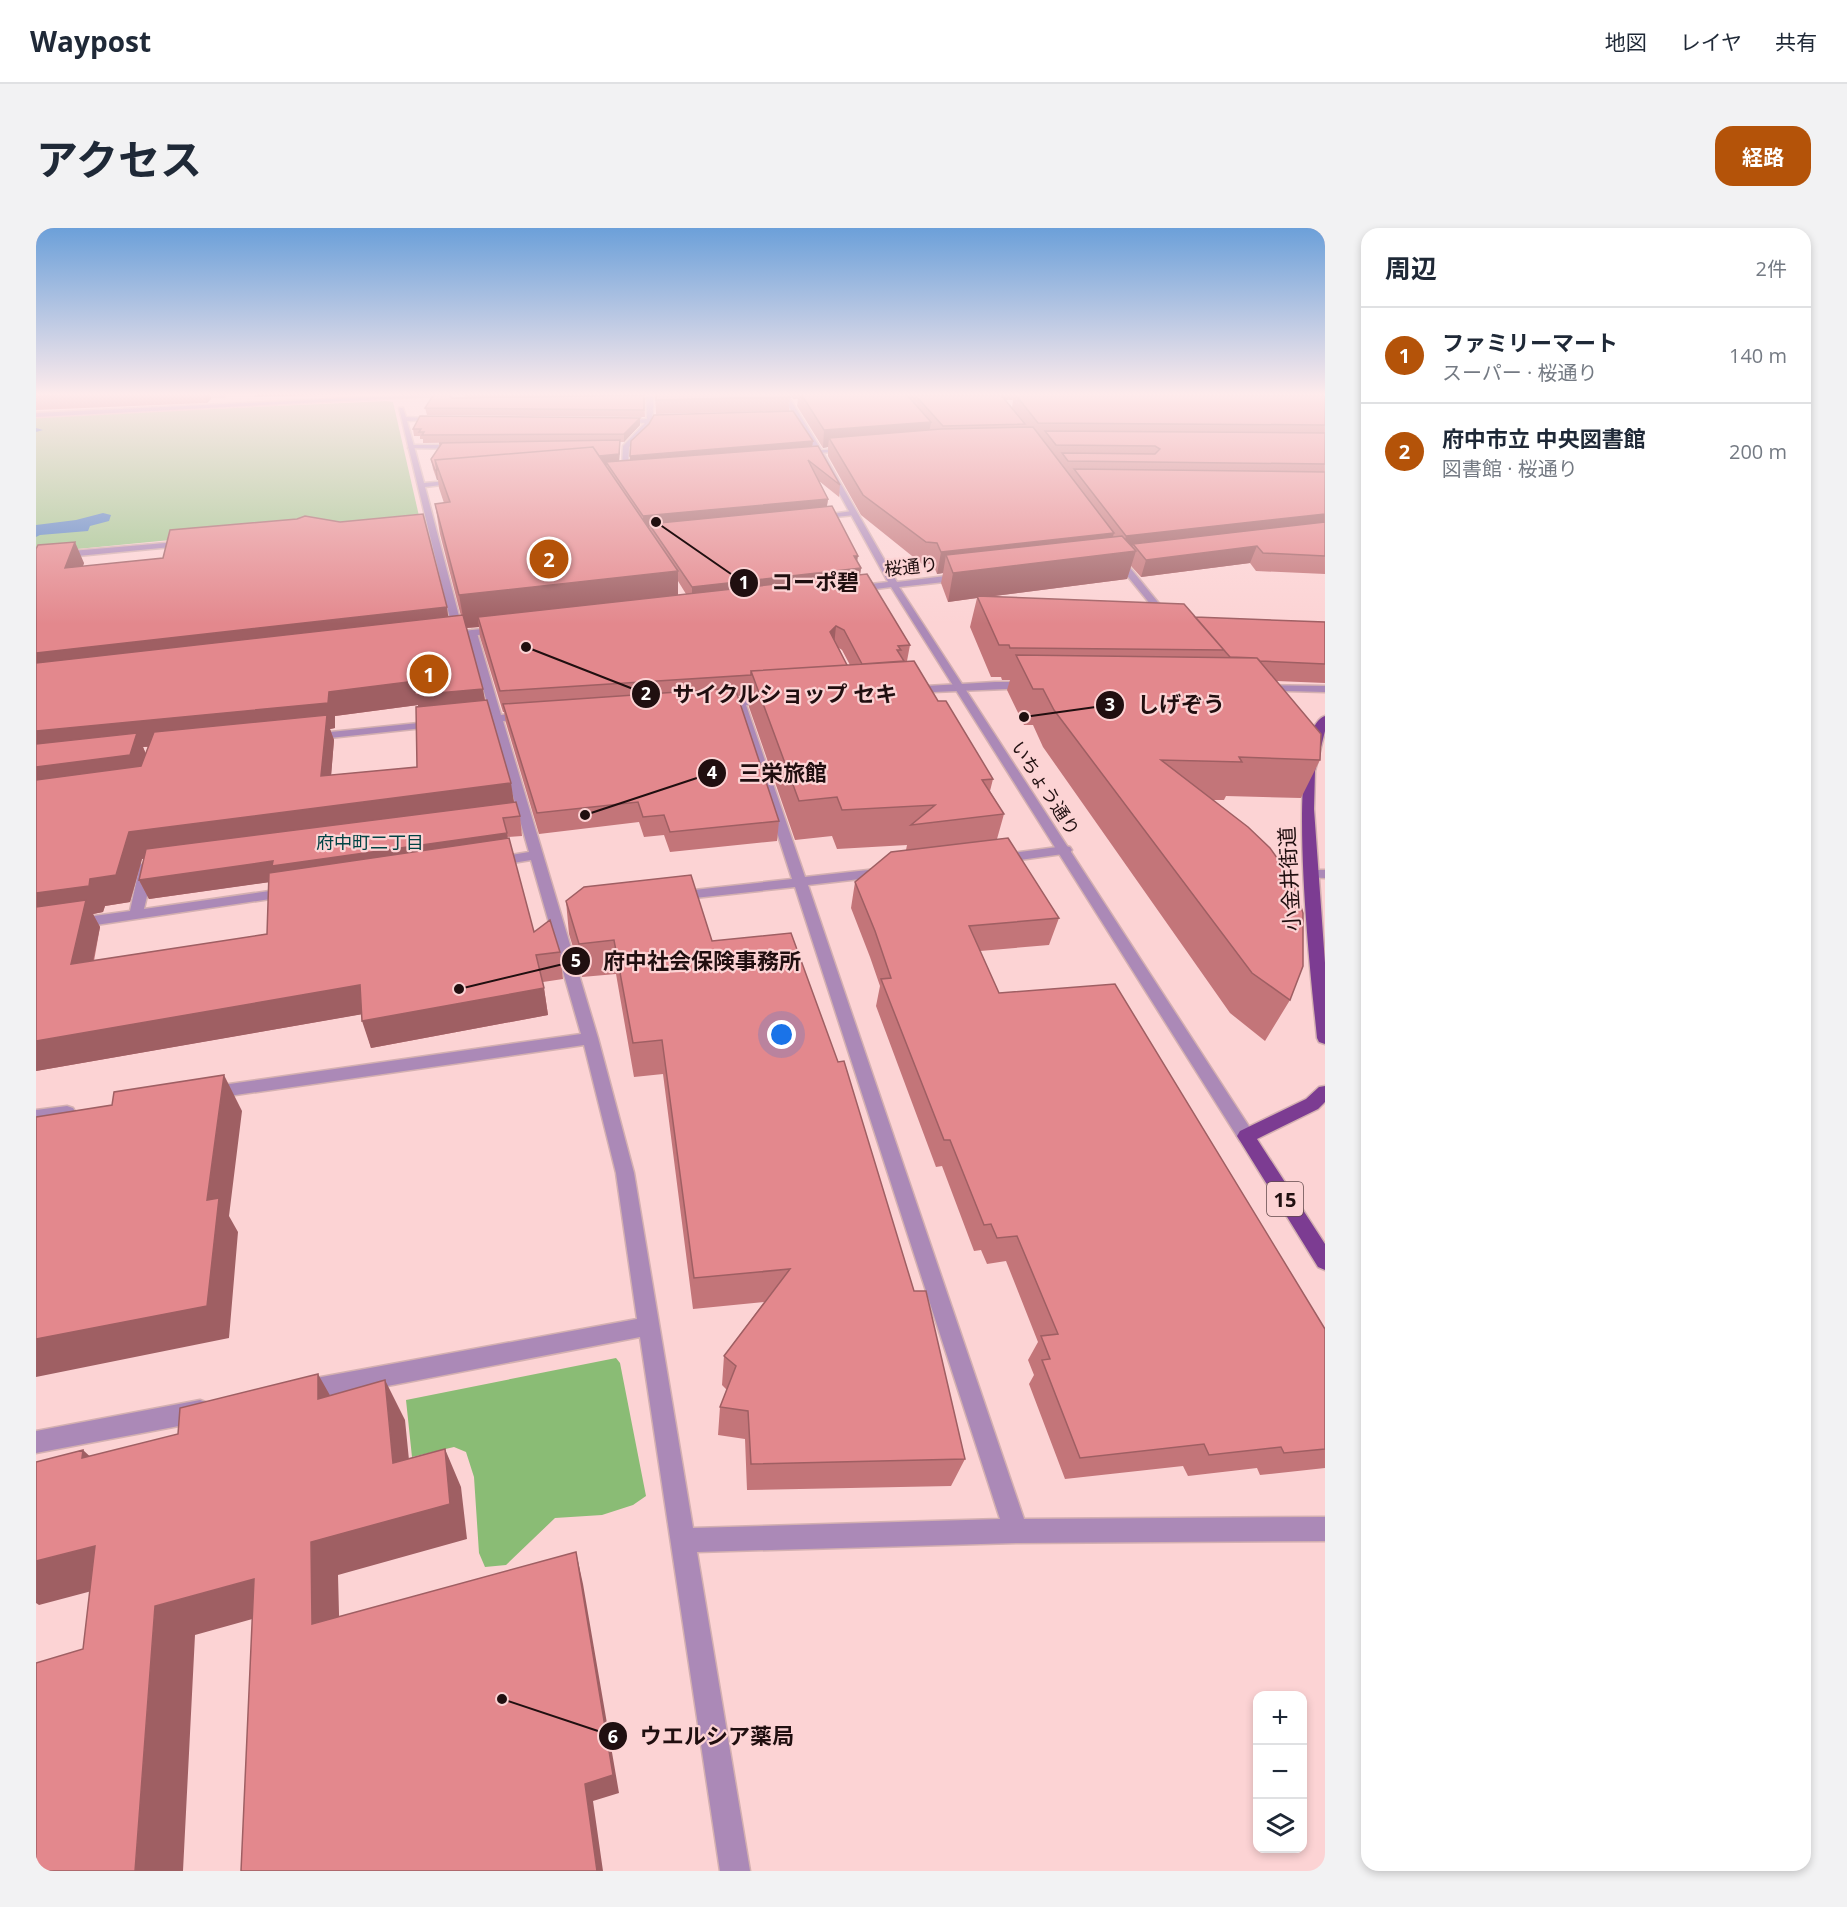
<!DOCTYPE html>
<html lang="ja">
<head>
<meta charset="utf-8">
<style>
  :root { --surface:#fff; --page:#f2f2f3; --text:#1f2937; --muted:#747a83; --line:#e0e1e3; --accent:#b45309 }
  body { margin:0; font-family:"Open Sans","Noto Sans JP",sans-serif; background:var(--page); color:var(--text) }
  .controls { position:absolute; right:18px; bottom:18px; display:grid; overflow:hidden; border-radius:12px; box-shadow:0 3px 9px #0003 }
  .controls button { width:54px; height:54px; display:grid; place-items:center; padding:0; border:0; border-bottom:2px solid var(--line); background:var(--surface); color:var(--text); font:30px sans-serif }
  .you { position:absolute; left:746px; top:807px; width:21px; height:21px; margin:-15px; border:4px solid #fff; border-radius:50%; background:#1a73e8; box-shadow:0 0 0 9px #1a73e833 }
  .badge { display:grid; place-items:center; width:39px; height:39px; border-radius:50%; background:var(--accent); color:#fff; font-size:20px; font-weight:700 }
  .pin { position:absolute; translate:-50% -50%; border:3px solid #fff; box-shadow:0 2px 6px #0006 }
  .list { margin:0; padding:0; list-style:none }
  h2 { display:flex; justify-content:space-between; align-items:center; height:78px; margin:0; padding:0 24px; font-size:26px }
  h2 small { font-size:20px; font-weight:400; color:var(--muted) }
  .list li { display:grid; grid-template-columns:39px 1fr auto; gap:18px; align-items:center; box-sizing:border-box; height:96px; padding:0 24px; border-top:2px solid var(--line) }
  .list b { display:block; font-size:22px; white-space:nowrap }
  .list p { margin:0; font-size:20px; white-space:nowrap; color:var(--muted) }
  .list em { font-size:20px; font-style:normal; color:var(--muted) }
  .icon { flex:none; width:33px; height:33px; fill:none; stroke:currentColor; stroke-width:2; stroke-linecap:round; stroke-linejoin:round }
  .map { position:relative; flex:none; width:1289px; height:1643px; overflow:hidden; border-radius:18px }
  header { display:flex; align-items:center; gap:36px; box-sizing:border-box; height:84px; padding:0 30px; background:var(--surface); border-bottom:2px solid var(--line) }
  header strong { font-size:28px }
  nav { display:flex; gap:33px; margin-inline-start:auto; font-size:21px }
  .intro { display:flex; align-items:center; justify-content:space-between; box-sizing:border-box; height:144px; padding:0 36px }
  h1 { margin:0; font-size:42px }
  .button { padding:15px 27px; border-radius:18px; background:var(--accent); color:#fff; font-size:21px; font-weight:700 }
  main { display:flex; gap:36px; padding:0 36px }
  aside { flex:1; background:var(--surface); border-radius:18px; box-shadow:0 3px 9px #0003 }
  .map>svg:first-child { display:block }
  .green { fill:#9fc68e }
  .forest { fill:#8abc75 }
  .water { fill:#5382c3 }
  .lines { fill:none; stroke-linecap:round; stroke-linejoin:round }
  .stream { fill:#5382c3; fill-rule:evenodd }
  .service-casing { stroke:#d4b0b1; stroke-width:3 }
  .minor-casing { stroke:#d4b0b1; stroke-width:3 }
  .tertiary-casing { stroke:#d4b0b1; stroke-width:3 }
  .primary-casing { stroke:#d4b0b1; stroke-width:3 }
  .service { fill:#ab89b7; fill-rule:evenodd }
  .minor { fill:#ab89b7; fill-rule:evenodd }
  .tertiary { fill:#ab89b7; fill-rule:evenodd }
  .primary { fill:#7c3c92; fill-rule:evenodd }
  .wall { fill:#c37579; fill-rule:evenodd }
  .shaded-wall { fill:#9f5f63 }
  .building { fill:#e3888d; stroke:#9f5f63; stroke-width:1.5 }
  .labels { text-anchor:middle; dominant-baseline:central; stroke-width:4.5; stroke-linejoin:round; paint-order:stroke }
  .far-street-label { font-size:18px; fill:#200f10; stroke:#fcd3d4 }
  .far-neighbourhood-label { font-size:18px; fill:#004344; stroke:#fcd3d4 }
  .shield { fill:#fcd3d4; stroke:#624a4b; stroke-width:1.5 }
  .shield-label { font-size:20px; font-weight:bold; fill:#200f10 }
  .street-label { font-size:21px; fill:#200f10; stroke:#fcd3d4 }
  .leader { fill:none; stroke:#200f10; stroke-width:2 }
  .callout-dot { fill:#200f10; stroke:#fcd3d4; stroke-width:2 }
  .mark-label { font-size:18px; text-anchor:middle; font-weight:bold; fill:#fff }
  .callout-label { font-size:22px; text-anchor:middle; font-weight:bold; fill:#200f10; stroke:#fcd3d4; stroke-width:4.5; stroke-linejoin:round; paint-order:stroke }
</style>
</head>
<body>
<header>
<strong>Waypost</strong>
<nav><a>地図</a><a>レイヤ</a><a>共有</a></nav>
</header>
<div class="intro"><h1>アクセス</h1><a class="button">経路</a></div>
<main>
<div class="map">
<svg width="1289" height="1643" viewBox="0 0 1289 1643">
  <rect width="100%" height="100%" fill="#fcd3d4"/>
  <path class="green" d="M350,173L357,174L383,288L0,325V189Z"/>
  <path class="forest" d="M580,1130L584,1135L610,1268L597,1277L566,1287L519,1290L470,1337L449,1339L443,1325L438,1249L430,1224L418,1219L376,1229L370,1172Z"/>
  <path class="water" d="M67,285L75,287L73,293L54,298L52,303L4,307L0,309V297L40,292Z"/>
  <g class="lines">
    <path class="stream" d="M0,200L7,202L0,204Z"/>
    <defs>
      <path id="service" d="M190,166L188,169L151,168L154,166Z
        M374,217H425L428,219L425,221L372,220Z"/>
      <path id="minor" d="M400,166H438L0,189V185Z
        M610,166H616C621,191 612,202 593,219L592,239L586,240L587,218L609,195L580,193L611,191Z
        M363,180H367L370,189L407,191L371,193L388,255L425,252L429,254L389,259L428,407L426,409L418,407Z
        M817,220L815,223L763,226L760,224Z
        M816,283L820,285L819,287L779,291L775,289Z
        M153,313H156V317L0,332V326Z
        M1076,325H1082L1134,389V393H1128L1076,329Z
        M436,402L441,405L465,487L491,485L497,488L491,491L467,493L562,810L598,945L657,1300L964,1291L759,659L640,672L633,668L640,664L756,651L700,477L682,478L677,475L682,472L734,469L739,472L738,474L710,477L769,649L850,640L857,644L850,648L772,657L988,1291L1289,1289V1313L980,1315L661,1324L714,1643H684L604,1109L269,1174L261,1170L258,1163L261,1156L269,1152L601,1091L580,945L548,817L172,871L166,870L163,865L166,860L172,859L545,806L495,632L457,638L450,634L457,630L493,624L456,494L436,496L430,493L436,490L455,488L431,405Z
        M959,454H994L999,457L994,460L873,465L868,462L873,459Z
        M1224,457L1289,458V464L1220,462V458Z
        M402,493L408,496L406,498L275,512L269,509L275,506Z
        M1029,618L1034,619L1036,622L1034,625L961,635L954,631L961,627Z
        M111,633L118,637L108,681L254,660L261,664L254,668L0,706V696L94,683L104,637Z
        M1275,642H1289V650L1270,649L1268,646Z
        M31,878L37,880L40,885L37,890L0,896V882Z
        M164,1172L172,1175L175,1183L172,1191L164,1194L0,1225V1203Z"/>
      <path id="tertiary" d="M745,166H751L786,223L861,354L926,346L930,349L926,352L863,359L1216,903L1219,908L1216,913L1210,915L1204,913L855,359L817,364L812,361L817,358L852,354L780,223Z
        M464,399L469,402L467,404L409,411L404,408L409,405Z"/>
      <path id="primary" d="M1289,488V503L1279,543L1278,581L1289,735V816L1283,814L1281,810C1277,766 1245,502 1289,488Z
        M1289,858V874L1282,881L1221,911L1289,1016V1042L1282,1039L1201,908L1204,903L1270,871L1283,859Z"/>
    </defs>
    <use href="#service" class="service-casing"/>
    <use href="#minor" class="minor-casing"/>
    <use href="#tertiary" class="tertiary-casing"/>
    <use href="#primary" class="primary-casing"/>
    <use href="#service" class="service"/>
    <use href="#minor" class="minor"/>
    <use href="#tertiary" class="tertiary"/>
    <use href="#primary" class="primary"/>
  </g>
  <path class="wall" d="M0,166H174L175,171L171,175L0,182Z
    M218,166H328L219,169Z
    M428,166H608L609,189L391,187L389,180L416,170L504,169H429Z
    M617,166H751L754,169L753,183L776,218L804,257L803,269L783,253L792,271L791,278L825,340L824,346L874,417L871,433L902,473L957,551L954,563L968,586L961,611L1023,690L1013,717L944,723L963,765L1289,1101V1240L1224,1247L1221,1240L1152,1248L1147,1238L1029,1251L993,1156L998,1147L992,1132L1002,1114L970,1033L951,1036L945,1022L938,1023L906,938L900,939L840,778L844,758L834,729L815,680L819,654L870,622L871,617L801,621L796,608L759,612L713,479L714,467L702,468L743,593L741,613L634,624L628,607L608,609L603,594L503,606L470,495L468,484H467L444,409L443,399L430,400L449,472L478,574L484,588L486,608L471,609L498,704L524,724L527,751L507,754L512,787L335,820L326,786L0,843V321L48,335L47,338L412,389L425,388L404,306L399,276L408,275L403,260L402,252H401L397,241L395,231L403,219V215L452,214L387,215V211H384V208H378L377,201L604,197L588,214H584L583,233L594,232L736,183L620,186L619,171ZM642,353L650,366L642,367ZM803,420L806,422L814,437H811ZM382,477L381,539L295,547L298,512L294,501L299,500V488ZM107,519H112L110,526ZM108,630L103,652L113,671L233,654L231,706L58,733L64,699L57,686L67,684L69,678L94,674L106,631Z
    M754,166H960L958,167H964L963,166H1289V346L1220,343L1214,335L1105,349L1095,338L1091,351L951,369L1159,389L1289,394V455L1241,453L1284,532L1265,570L1190,568L1188,572H1177L1254,772L1229,813L1194,785L1007,519L997,497H988L971,462L974,452H966L965,449H955L934,399L941,370L912,374L905,355L907,345L901,346L897,336H886L825,287L792,228V219L787,220L761,178L762,171H757ZM969,172H977L976,179Z
    M530,673L676,713L929,1231L915,1258L711,1262L709,1211L682,1207L684,1179L691,1162L686,1157L688,1128L728,1074L657,1081L627,846L598,849L580,746L546,749L533,706Z"/>
  <path class="shaded-wall" d="M168,166H174L175,171L171,175Z
    M604,190V197L588,214V206Z
    M895,194L892,211L793,210L792,219L787,220L788,202Z
    M584,212V221L583,236L570,234L571,237L406,251Z
    M777,213L776,221L594,236V228Z
    M399,242H401L402,252H401Z
    M792,271L790,283L613,296V300L607,301V288Z
    M1289,286V302L1097,316L1095,324L1100,323L1091,351L942,370L941,368V370L912,374L917,345L910,327L907,345L901,346L905,324L1078,305L1072,326L1085,325L1090,308Z
    M39,314L48,335L38,362L29,340Z
    M1221,318L1214,335L1105,349L1110,332Z
    M818,328H822L820,341L825,340L823,355L656,374V359Z
    M642,343V376L442,389L443,399L429,400L423,367Z
    M411,379L414,402L0,450V425Z
    M800,398L798,418L794,404Z
    M379,453L447,461L451,485L384,492L382,477L299,488V500L294,501L298,512L293,574L285,548L290,501L107,519L112,531L105,553L0,567V503Z
    M475,555L479,581L106,631L94,674L69,678L67,684L57,686L64,699L51,763L0,694V665L54,651L93,604Z
    M471,605L474,625L242,653L113,671L103,652L237,633Z
    M324,757L333,785L0,843V813Z
    M508,760L512,787L335,820L326,793Z
    M188,847L206,883L193,988L202,1004L193,1110L0,1149V1111L171,972Z
    M282,1146L305,1187L282,1171Z
    M349,1152L369,1192L377,1272L357,1235Z
    M409,1221L425,1259L431,1311L302,1347L304,1424L276,1396L275,1314Z
    M47,1222L88,1260L46,1230Z
    M59,1318L101,1351L3,1377L0,1375V1333Z
    M540,1324L547,1356L583,1565L557,1573L567,1643H561L549,1556Z
    M218,1351L249,1382L159,1407L147,1643H99L119,1378Z"/>
  <path class="building" d="M0,166H60L0,168Z
    M398,166H412L416,170L608,167V182L389,180Z
    M620,166H751L754,169L620,172Z
    M765,166H870L895,194L788,202Z
    M979,166L1289,167V197L1002,195Z
    M879,167H965L989,196L907,198Z
    M757,183L777,213L594,228L595,213L613,196L618,187Z
    M384,188L604,190L588,206L386,207L388,204H383L385,201H377Z
    M997,199L1078,305L905,324L901,315L890,314L827,267L793,210L905,201Z
    M1009,203L1289,205V236L1032,233L1026,225L1119,226L1124,221L1119,218L1020,217Z
    M584,212L583,226L563,228L557,219L399,232L401,242H399L395,231L406,215H403Z
    M782,218L804,257L772,232L792,271L607,288L570,234Z
    M557,219L642,343L423,367L399,276L414,274L399,232Z
    M1038,241L1289,244V286L1090,308Z
    M796,278L822,328H818L825,340L656,359L613,296Z
    M387,286L411,379L0,425V321L2,317L39,314L29,340L127,330L134,302L261,291L269,288L304,294Z
    M1289,294V328L1227,325L1221,318L1110,332L1097,316Z
    M1086,308L1100,323L917,345L910,327Z
    M831,346L874,417L862,418L865,422H861L868,433L826,436L808,402L800,398L794,404L811,437L715,443V447L464,463L442,389Z
    M941,368L1148,376L1188,422L974,420L973,417H963Z
    M427,387L447,461L379,467V453L293,464L292,475L0,503V435Z
    M1159,389L1289,394V436L1224,433L1221,430L1194,429Z
    M980,427L1221,430L1285,506L1284,532L1203,529L1206,534L1125,532L1212,599L1234,620L1256,651L1267,685V738L1254,772L1216,745L1018,482L1007,461H997Z
    M878,433L902,473H910L957,551L946,552L968,586L875,597L899,577L806,582L801,569L763,573L715,443Z
    M699,460L743,593L634,604L628,587L607,589L602,574L501,585L467,476Z
    M451,472L475,555L93,604L80,647L54,651L53,658L0,665V552L105,538L118,504L291,487L285,548L381,539L380,479Z
    M101,505L94,527L0,539V516Z
    M480,574L484,588L467,590L471,605L236,638L237,633L103,652L110,621Z
    M473,610L498,704L514,692L524,724L500,727L508,760L326,793L324,757L0,813V679L50,672L35,736L231,706L233,645Z
    M972,610L1023,690L933,698L963,765L1079,756L1289,1101V1221L1248,1225L1245,1219L1173,1227L1168,1216L1044,1230L1006,1132L1014,1131L1005,1108L1022,1106L981,1008L961,1010L955,996L948,997L914,912H908L845,751L855,750L839,703L819,654L855,624Z
    M655,647L676,713L755,705L802,834L808,833L878,1063H890L929,1231L715,1236L712,1183L684,1179L700,1138L688,1128L754,1041L658,1050L626,812L597,815L578,712L543,716L530,673L548,659Z
    M188,847L171,972L183,970L171,1078L0,1111V889L76,877L78,864Z
    M282,1146V1171L349,1152L357,1235L409,1221L414,1276L275,1314L276,1396L540,1324L577,1547L549,1556L561,1643H205L218,1351L119,1378L99,1643H0V1435L47,1421L59,1318L0,1333V1234L47,1222L46,1230L142,1206L144,1180Z"/>
  <linearGradient id="sky" x2="0" y2="1"><stop stop-color="#6ca0d9"/><stop offset="0.42" stop-color="#feebec"/><stop offset="1" stop-color="#feebec" stop-opacity="0"/></linearGradient>
  <rect width="1289" height="396" fill="url(#sky)"/>
  <g class="labels">
    <g class="far-street-label">
      <text transform="translate(875 338) rotate(-6)">桜通り</text>
      <text transform="translate(1010 560) rotate(57)">いちょう通り</text>
    </g>
    <g class="far-neighbourhood-label">
      <text x="334" y="614">府中町二丁目</text>
    </g>
    <rect class="shield" x="1231" y="954" width="36" height="34" rx="4.5"/>
    <g class="shield-label">
      <text x="1249" y="971">15</text>
    </g>
    <g class="street-label">
      <text transform="translate(1253 651) rotate(-93)">小金井街道</text>
    </g>
  </g>
  <path class="leader" d="M620 294L708 355M490 419L610 466M988 489L1074 477M549 587L676 545M423 761L540 733M466 1471L577 1508"/>
  <g class="callout-dot">
    <circle cx="620" cy="294" r="6"/>
    <circle cx="490" cy="419" r="6"/>
    <circle cx="988" cy="489" r="6"/>
    <circle cx="549" cy="587" r="6"/>
    <circle cx="423" cy="761" r="6"/>
    <circle cx="466" cy="1471" r="6"/>
    <circle cx="708" cy="355" r="15"/>
    <circle cx="610" cy="466" r="15"/>
    <circle cx="1074" cy="477" r="15"/>
    <circle cx="676" cy="545" r="15"/>
    <circle cx="540" cy="733" r="15"/>
    <circle cx="577" cy="1508" r="15"/>
  </g>
  <g class="mark-label">
    <text x="708" y="361">1</text>
    <text x="610" y="472">2</text>
    <text x="1074" y="483">3</text>
    <text x="676" y="551">4</text>
    <text x="540" y="739">5</text>
    <text x="577" y="1515">6</text>
  </g>
  <g class="callout-label">
    <text x="779" y="362">コーポ碧</text>
    <text x="749" y="474">サイクルショップ セキ</text>
    <text x="1145" y="484">しげぞう</text>
    <text x="747" y="553">三栄旅館</text>
    <text x="666" y="741">府中社会保険事務所</text>
    <text x="681" y="1516">ウエルシア薬局</text>
  </g>
</svg>
<div class="controls">
<button>+</button>
<button>−</button>
<button><svg class="icon" aria-label="layers" viewBox="0 0 24 24"><path d="M12 4l9 5-9 5-9-5zM3 14l9 5 9-5"/></svg></button>
</div>
<div class="you"></div>
<div class="pin badge" style="left:393px;top:446px">1</div>
<div class="pin badge" style="left:513px;top:331px">2</div>
</div>
<aside>
<h2>周辺<small>2件</small></h2>
<ul class="list">
<li><span class="badge">1</span><div><b>ファミリーマート</b><p>スーパー · 桜通り</p></div><em>140 m</em></li>
<li><span class="badge">2</span><div><b>府中市立 中央図書館</b><p>図書館 · 桜通り</p></div><em>200 m</em></li>
</ul>
</aside>
</main>
</body>
</html>
